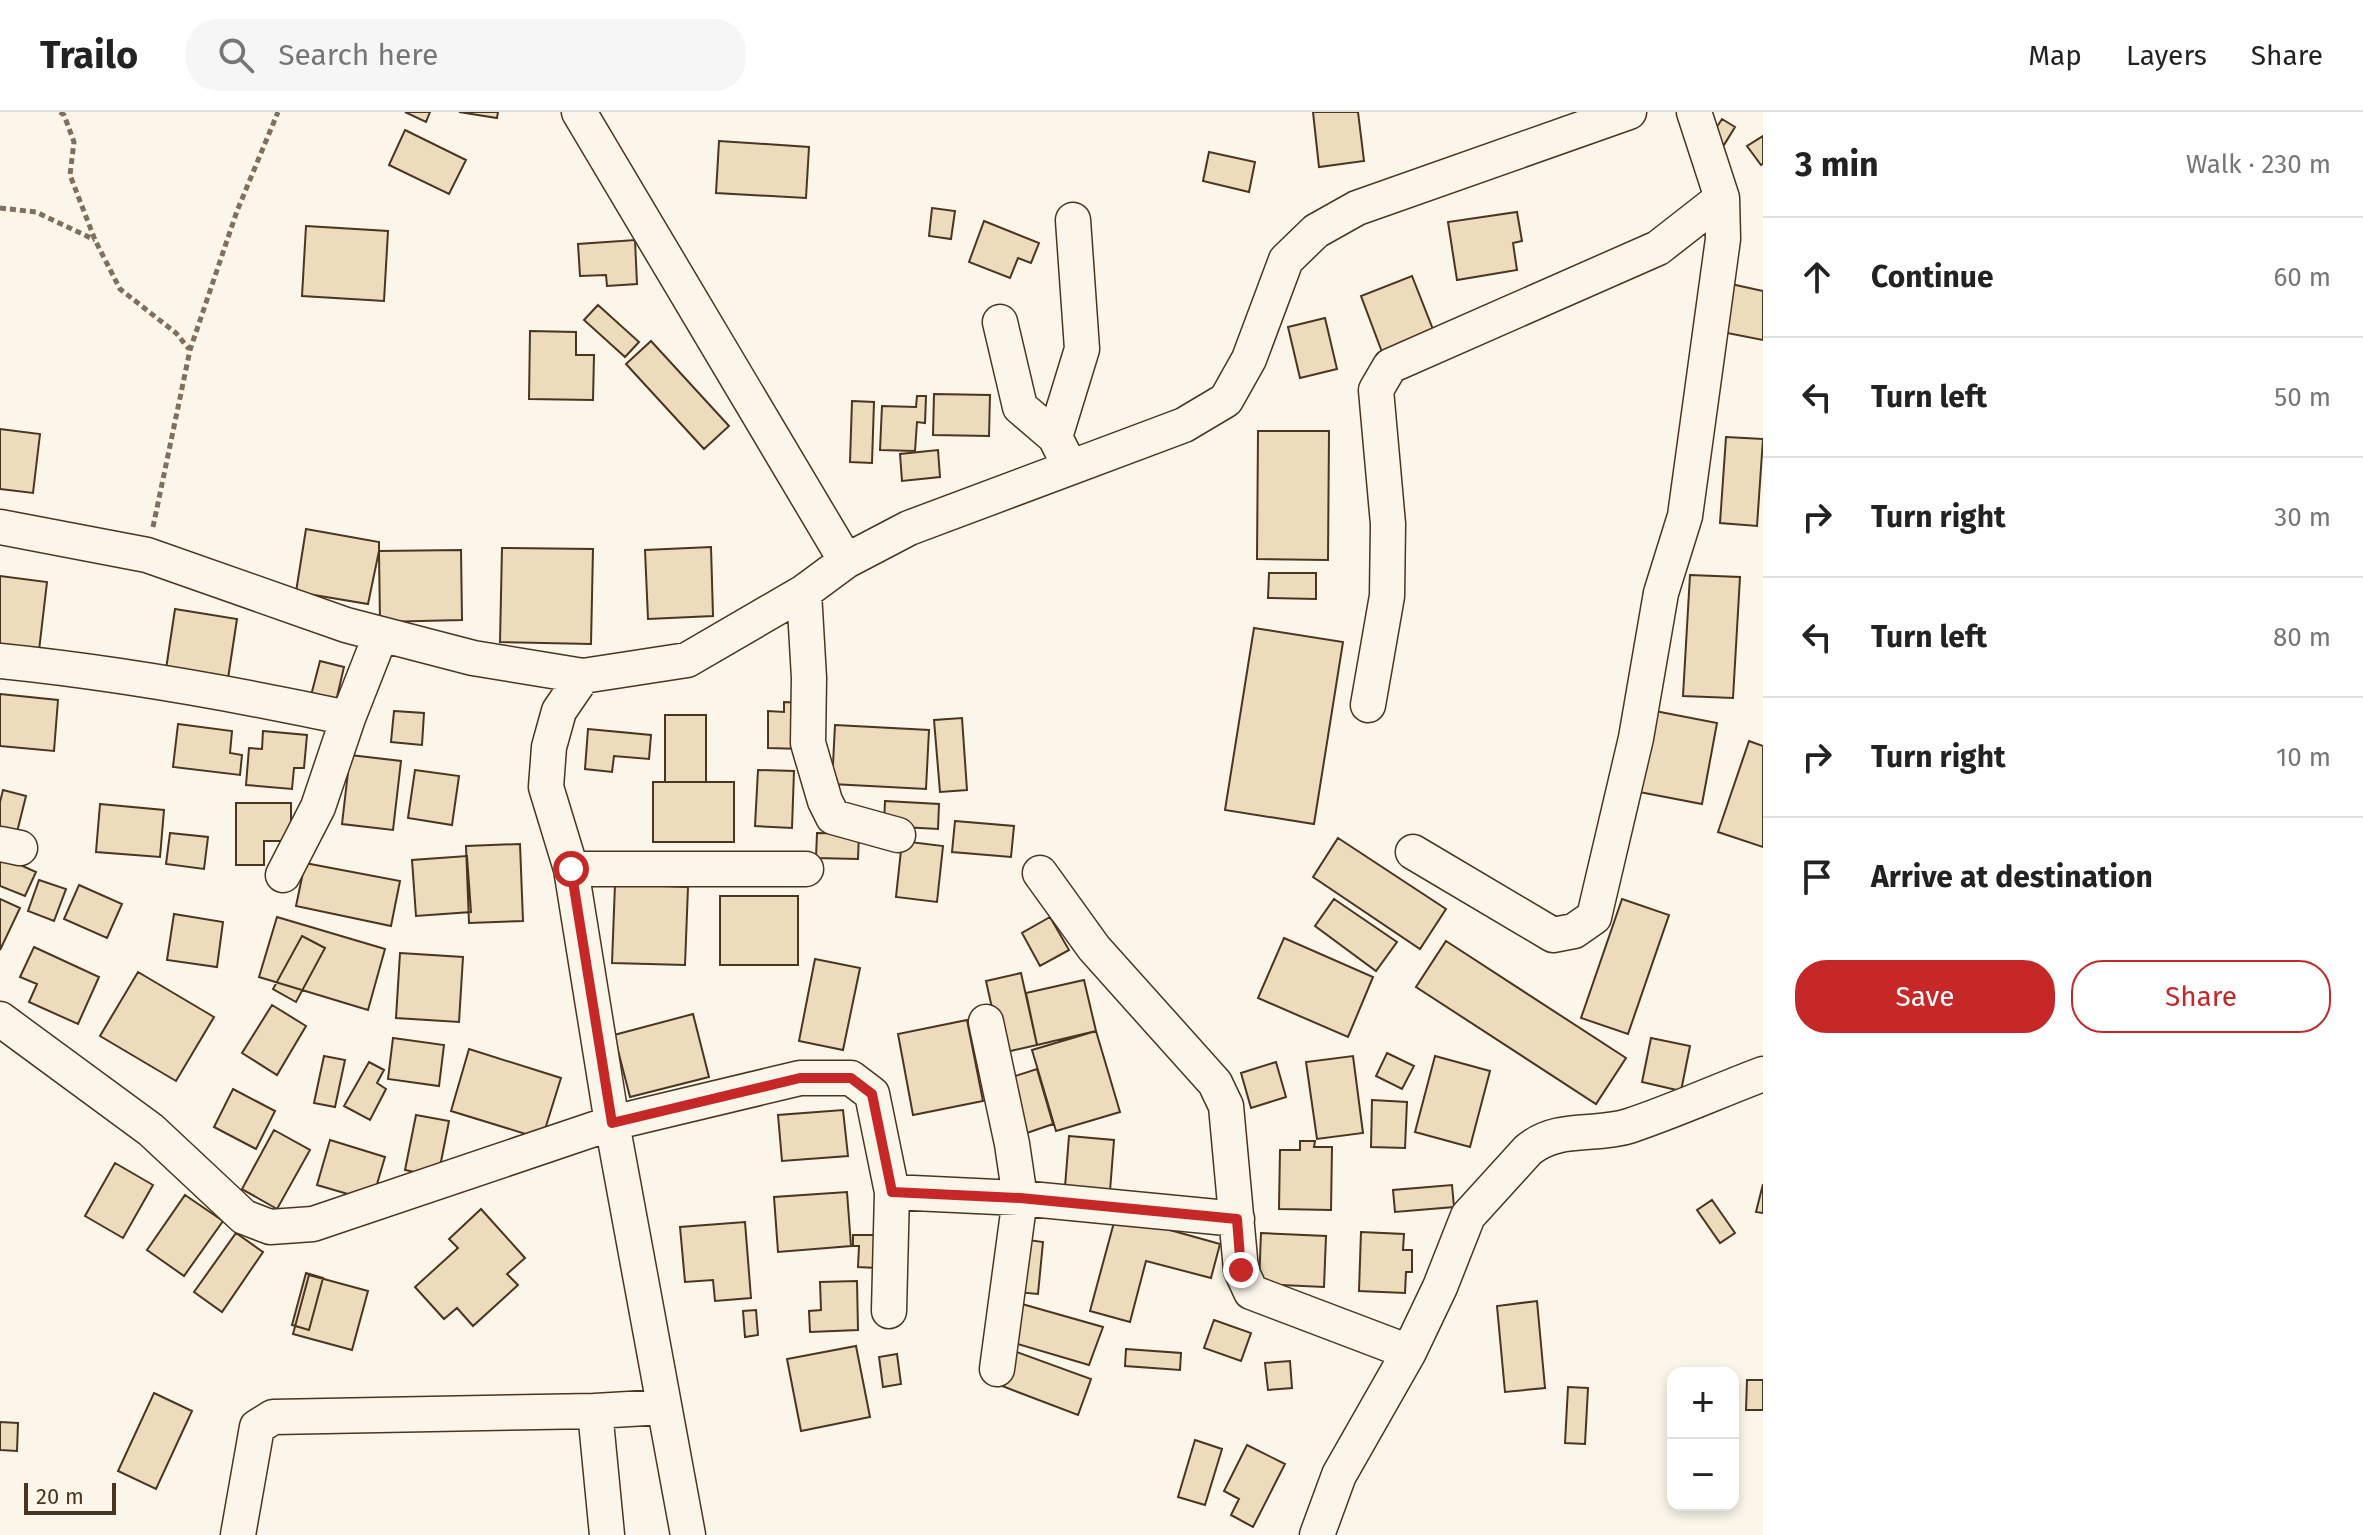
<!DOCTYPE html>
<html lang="en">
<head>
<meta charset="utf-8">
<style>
  :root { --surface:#fff; --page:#f6f6f6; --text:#222; --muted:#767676; --line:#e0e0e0; --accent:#c62828 }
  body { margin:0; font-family:"Fira Sans",sans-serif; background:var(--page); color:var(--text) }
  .controls { position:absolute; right:24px; bottom:24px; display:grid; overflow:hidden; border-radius:16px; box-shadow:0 4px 12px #0003 }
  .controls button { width:72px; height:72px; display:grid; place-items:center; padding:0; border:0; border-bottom:2px solid var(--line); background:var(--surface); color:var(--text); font:40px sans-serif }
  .scale { position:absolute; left:24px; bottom:20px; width:92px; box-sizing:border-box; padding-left:8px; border:4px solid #4a3520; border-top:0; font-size:22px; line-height:28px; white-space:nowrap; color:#4a3520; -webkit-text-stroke:6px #fbf6e9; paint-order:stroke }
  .stop { position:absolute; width:24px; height:24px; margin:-18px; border:6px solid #c62828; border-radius:50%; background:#fff }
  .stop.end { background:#c62828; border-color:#fff; box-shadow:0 2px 8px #0008 }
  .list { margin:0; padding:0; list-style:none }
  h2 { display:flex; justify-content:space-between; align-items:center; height:104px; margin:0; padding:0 32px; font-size:34px }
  h2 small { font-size:26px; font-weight:400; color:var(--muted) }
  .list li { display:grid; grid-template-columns:52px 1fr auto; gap:24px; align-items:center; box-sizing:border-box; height:120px; padding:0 32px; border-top:2px solid var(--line) }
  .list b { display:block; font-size:30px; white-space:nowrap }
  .list em { font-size:26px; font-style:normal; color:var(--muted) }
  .actions { display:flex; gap:16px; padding:24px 32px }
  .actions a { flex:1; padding:18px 0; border:2px solid var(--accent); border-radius:32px; text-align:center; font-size:28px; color:var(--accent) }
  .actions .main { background:var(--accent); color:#fff }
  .icon { flex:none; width:44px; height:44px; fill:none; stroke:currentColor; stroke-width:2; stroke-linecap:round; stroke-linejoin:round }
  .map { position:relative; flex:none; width:1763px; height:1423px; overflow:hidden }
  header { display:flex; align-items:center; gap:48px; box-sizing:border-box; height:112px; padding:0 40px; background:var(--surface); border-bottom:2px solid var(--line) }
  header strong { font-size:38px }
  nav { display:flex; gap:44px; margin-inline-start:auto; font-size:28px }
  .search { width:560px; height:72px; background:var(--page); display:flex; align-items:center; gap:20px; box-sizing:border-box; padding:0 28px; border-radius:32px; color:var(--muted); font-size:30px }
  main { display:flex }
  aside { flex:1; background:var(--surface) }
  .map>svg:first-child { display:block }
  .building { fill:#ecdcbc; stroke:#4a3520; stroke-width:2 }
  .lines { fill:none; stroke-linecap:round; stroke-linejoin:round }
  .minor-casing { stroke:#4a3520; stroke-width:37 }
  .path { stroke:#7f6f5c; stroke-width:5; stroke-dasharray:6 4; stroke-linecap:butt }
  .minor { stroke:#fbf6e9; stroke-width:34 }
  .route { stroke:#c62828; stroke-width:10 }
</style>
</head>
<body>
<header>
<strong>Trailo</strong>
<div class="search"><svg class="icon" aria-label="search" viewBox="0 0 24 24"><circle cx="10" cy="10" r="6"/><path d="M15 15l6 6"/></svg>Search here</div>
<nav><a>Map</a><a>Layers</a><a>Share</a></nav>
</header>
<main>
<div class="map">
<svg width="1763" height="1423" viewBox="0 0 1763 1423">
  <rect width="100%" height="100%" fill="#fbf6e9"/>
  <path class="building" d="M405,0H430L426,10Z
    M459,0H498L497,6Z
    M1313,0H1358L1364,49L1319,55Z
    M1722,7L1735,15L1724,33L1711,24Z
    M405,18L466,48L449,82L389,53Z
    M1763,24V52L1761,53L1747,34Z
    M719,29L809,35L806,86L716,81Z
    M1209,40L1255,50L1249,80L1203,69Z
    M932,96L955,99L951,127L929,124Z
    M1517,100L1522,129L1513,131L1517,158L1457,168L1448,110Z
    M984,109L1039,131L1031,151L1018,146L1010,166L969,150Z
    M306,114L388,119L384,189L302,184Z
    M635,128L637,172L607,174L606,163L580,164L578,132Z
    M1412,164L1434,220L1382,240L1361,184Z
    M1731,172L1763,179V228L1722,220Z
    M598,193L639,230L625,245L584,208Z
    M1325,206L1337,257L1300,266L1288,215Z
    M530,219L576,220V243H594L593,288L529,287Z
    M651,229L729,314L704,337L626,252Z
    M934,282L990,283L989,324L933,323Z
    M917,284H926L925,311L917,310L915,339L880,338L882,294L916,295Z
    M852,289L874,290L872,351L850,350Z
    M0,317L40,322L33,381L0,377Z
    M1258,319H1329L1328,448L1257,447Z
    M1726,325L1763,327L1757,414L1720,411Z
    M938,338L940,365L902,369L900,342Z
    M306,417L379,430V439L368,492L296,480Z
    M711,435L713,504L648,507L645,438Z
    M502,436L593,437L591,532L500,530Z
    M461,438L462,508L380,510L379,439Z
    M1269,461H1316V487L1268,486Z
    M1690,463L1740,465L1733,586L1683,584Z
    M0,464L47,470L38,547L0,542Z
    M175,497L237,507L227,573L165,564Z
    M1254,516L1343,530L1314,712L1225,698Z
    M320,549L344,555L333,602L308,595Z
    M0,582L58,588L54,639L0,634Z
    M784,590L804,591L803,637L768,636V599L784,600Z
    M1650,598L1717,611L1702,692L1634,679Z
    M394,599L424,601L422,633L391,630Z
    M665,603H706V670H665Z
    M962,606L967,678L940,680L934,608Z
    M178,612L232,619L230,641L242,643L240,663L173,655Z
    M835,613L929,618L926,677L832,672Z
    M588,617L651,623L649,647L614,644L612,660L585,657Z
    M263,619L307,623L304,656H294L292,677L246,673L249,636L262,637Z
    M1749,629L1763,634V735L1718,720Z
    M350,643L401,649L393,718L342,712Z
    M415,658L459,664L452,713L408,706Z
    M758,658L794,659L792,716L755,714Z
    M653,670H734V730H653Z
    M3,678L26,684L15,728L0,724V690Z
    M885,689L939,692L938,717L884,714Z
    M236,691H291V729H264V753H236Z
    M100,692L164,698L160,745L96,740Z
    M955,709L1014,714L1011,745L952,740Z
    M170,721L208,725L204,757L166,752Z
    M817,721L859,722L858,747L816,746Z
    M1338,726L1446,797L1420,837L1313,765Z
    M902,729L943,734L937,790L896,785Z
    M520,732L523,809L469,811L466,734Z
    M0,744L36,760L25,784L0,774Z
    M467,744L471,800L416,804L412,748Z
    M305,751L400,769L391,814L296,794Z
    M39,768L66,777L54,809L28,799Z
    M615,772L688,775L685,853L612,851Z
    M79,773L122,792L107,826L64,807Z
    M720,784H798V853H720Z
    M0,787L20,796L0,838Z
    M1334,787L1397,830L1376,859L1315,814Z
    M1622,787L1669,803L1628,922L1581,906Z
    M174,802L223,810L217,855L167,848Z
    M277,805L385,837L368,898L259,865Z
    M1050,805L1069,838L1040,854L1022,821Z
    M302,824L325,836L296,890L273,877Z
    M1284,826L1373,865L1348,925L1258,886Z
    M1446,829L1626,946L1596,992L1416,875Z
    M34,835L99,865L78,912L29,890L37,872L20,865Z
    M400,841L463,845L459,910L396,906Z
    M815,847L860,856L843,938L799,929Z
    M138,860L214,905L176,969L100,924Z
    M1021,861L1037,933L1002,941L986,869Z
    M1084,868L1096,919L1037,933L1026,881Z
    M272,893L306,914L277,963L242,941Z
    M693,902L709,965L630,985L614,923Z
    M967,908L983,989L913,1003L898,922Z
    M1096,919L1120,1000L1056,1019L1032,938Z
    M393,926L444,933L439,974L388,967Z
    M1651,926L1690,934L1681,979L1642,970Z
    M469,937L561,966L542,1027L451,999Z
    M1387,941L1414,954L1402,977L1376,964Z
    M324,944L345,948L335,995L314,991Z
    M1353,944L1363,1021L1317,1027L1306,950Z
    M1435,944L1490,959L1470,1035L1415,1020Z
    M369,950L384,958L377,971L386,977L370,1008L344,994Z
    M1276,950L1286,985L1251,996L1241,961Z
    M1037,957L1053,1012L1021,1023L1003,968Z
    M233,977L275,999L256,1037L214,1015Z
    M1372,988L1407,990L1405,1036L1371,1035Z
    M843,998L848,1044L782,1049L778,1003Z
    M416,1003L449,1009L438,1065L405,1058Z
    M274,1018L310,1038L277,1097L242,1077Z
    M1069,1024L1114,1028L1110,1079L1065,1075Z
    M330,1028L385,1045L372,1089L317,1073Z
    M1300,1029H1315L1314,1035H1332L1331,1098L1279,1097L1280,1038H1300Z
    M115,1051L153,1073L123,1126L85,1104Z
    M1763,1072V1101L1756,1100Z
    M1452,1073L1454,1095L1395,1100L1393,1078Z
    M847,1080L851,1134L778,1140L774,1085Z
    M185,1083L223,1109L184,1164L147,1138Z
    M1712,1088L1735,1121L1720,1131L1697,1098Z
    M481,1097L525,1146L507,1162L518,1173L473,1214L457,1196L444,1207L415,1175L458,1136L449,1127Z
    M1116,1103L1220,1132L1211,1166L1146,1149L1130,1210L1090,1199Z
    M745,1110L751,1186L715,1189L713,1168L685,1170L680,1115Z
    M1361,1120L1404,1122L1403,1138H1412V1160H1406L1405,1181L1359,1179Z
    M236,1121L263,1140L222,1200L194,1180Z
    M1261,1121L1326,1124L1324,1175L1259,1172Z
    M853,1123H877L876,1156L858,1155L859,1134H853Z
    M1021,1127L1043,1130L1038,1182L1016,1180Z
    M306,1161L323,1166L309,1218L292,1213Z
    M309,1163L368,1179L352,1238L293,1222Z
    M857,1169L858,1218L810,1220L809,1199L821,1198L820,1170Z
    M1537,1189L1545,1276L1505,1280L1497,1194Z
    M1022,1192L1103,1215L1089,1253L1011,1230Z
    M756,1198L758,1223L745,1225L743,1199Z
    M1214,1208L1251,1221L1241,1249L1204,1236Z
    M856,1234L870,1305L801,1319L787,1247Z
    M1126,1237L1181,1241L1180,1258L1125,1254Z
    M1014,1239L1091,1267L1078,1303L1002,1274Z
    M897,1242L901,1272L883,1275L879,1245Z
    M1290,1249L1292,1276L1268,1278L1265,1251Z
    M1747,1268H1763V1298H1746Z
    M1568,1275L1588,1276L1585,1332L1565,1331Z
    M154,1281L192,1299L156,1377L118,1359Z
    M0,1310L18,1311L17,1339L0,1338Z
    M1195,1328L1222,1337L1205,1393L1178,1385Z
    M1247,1333L1285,1352L1253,1415L1231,1403L1239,1387L1224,1379Z"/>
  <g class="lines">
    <defs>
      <path id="minor" d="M579,0L846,449
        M1000,210L1020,295L1055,325L1063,341
        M1055,325L1082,237L1073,108
        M0,415L147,443L346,513L473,546L583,564L687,548L804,480L846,449L909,416L1184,313L1226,288L1249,247L1286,148L1316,119L1357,96L1629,0
        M804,480L809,566L808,631L825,689L833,705L898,723
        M0,549C119,561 231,581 348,606
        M583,564L559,599L549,635L546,675L571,757L612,1011L688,1423
        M1368,593L1387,484L1388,412L1376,278L1390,254L1658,136L1722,86L1694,0
        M0,732L20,736
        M1413,740L1553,823L1574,819L1594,805L1636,626L1661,481L1685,404L1723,127L1722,86
        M571,757H806
        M1040,761L1094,836L1215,971L1226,994L1241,1158L1251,1180L1409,1240
        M283,763L318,695L348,606L381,522
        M0,907L151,1018L244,1105L270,1115L313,1112L612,1011L800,966H851L872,982L892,1080L889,1199
        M986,910L1012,1032L1020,1086L997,1257
        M892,1080L1020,1086L1237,1107
        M595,1299L607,1423
        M238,1423L257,1315L273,1305L595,1299L663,1295
        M1317,1423L1339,1363L1409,1240L1440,1175L1468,1104L1528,1038C1558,1013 1594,1025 1629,1014C1674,999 1718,979 1763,962"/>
    </defs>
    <use href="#minor" class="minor-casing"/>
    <path class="path" d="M60,0L64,3L74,30L70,63L95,128L120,177L176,221L189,237
      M0,96L36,100L95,128
      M153,415L190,238L237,99L278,0"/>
    <use href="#minor" class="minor"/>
  </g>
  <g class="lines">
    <path class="route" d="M571,757L612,1011L800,966H851L872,982L892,1080L1020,1086L1237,1107L1241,1158"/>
  </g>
</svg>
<div class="controls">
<button>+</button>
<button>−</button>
</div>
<div class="scale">20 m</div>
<div class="stop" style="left:571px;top:757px"></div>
<div class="stop end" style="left:1241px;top:1158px"></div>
</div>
<aside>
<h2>3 min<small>Walk · 230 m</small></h2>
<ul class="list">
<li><svg class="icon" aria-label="ahead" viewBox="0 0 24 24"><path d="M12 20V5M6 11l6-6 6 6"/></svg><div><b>Continue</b></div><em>60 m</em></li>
<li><svg class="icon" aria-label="left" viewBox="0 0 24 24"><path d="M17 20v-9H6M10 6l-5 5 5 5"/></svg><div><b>Turn left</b></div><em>50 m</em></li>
<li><svg class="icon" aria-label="right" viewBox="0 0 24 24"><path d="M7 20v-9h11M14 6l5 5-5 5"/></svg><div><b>Turn right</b></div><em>30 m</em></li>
<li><svg class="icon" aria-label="left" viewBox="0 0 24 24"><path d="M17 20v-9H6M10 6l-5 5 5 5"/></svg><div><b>Turn left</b></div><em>80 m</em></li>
<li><svg class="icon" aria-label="right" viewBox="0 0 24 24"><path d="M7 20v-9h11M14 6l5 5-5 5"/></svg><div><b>Turn right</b></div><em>10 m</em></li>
<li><svg class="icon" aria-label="arrive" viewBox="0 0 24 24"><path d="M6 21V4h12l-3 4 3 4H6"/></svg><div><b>Arrive at destination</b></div></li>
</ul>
<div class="actions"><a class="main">Save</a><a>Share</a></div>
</aside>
</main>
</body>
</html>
